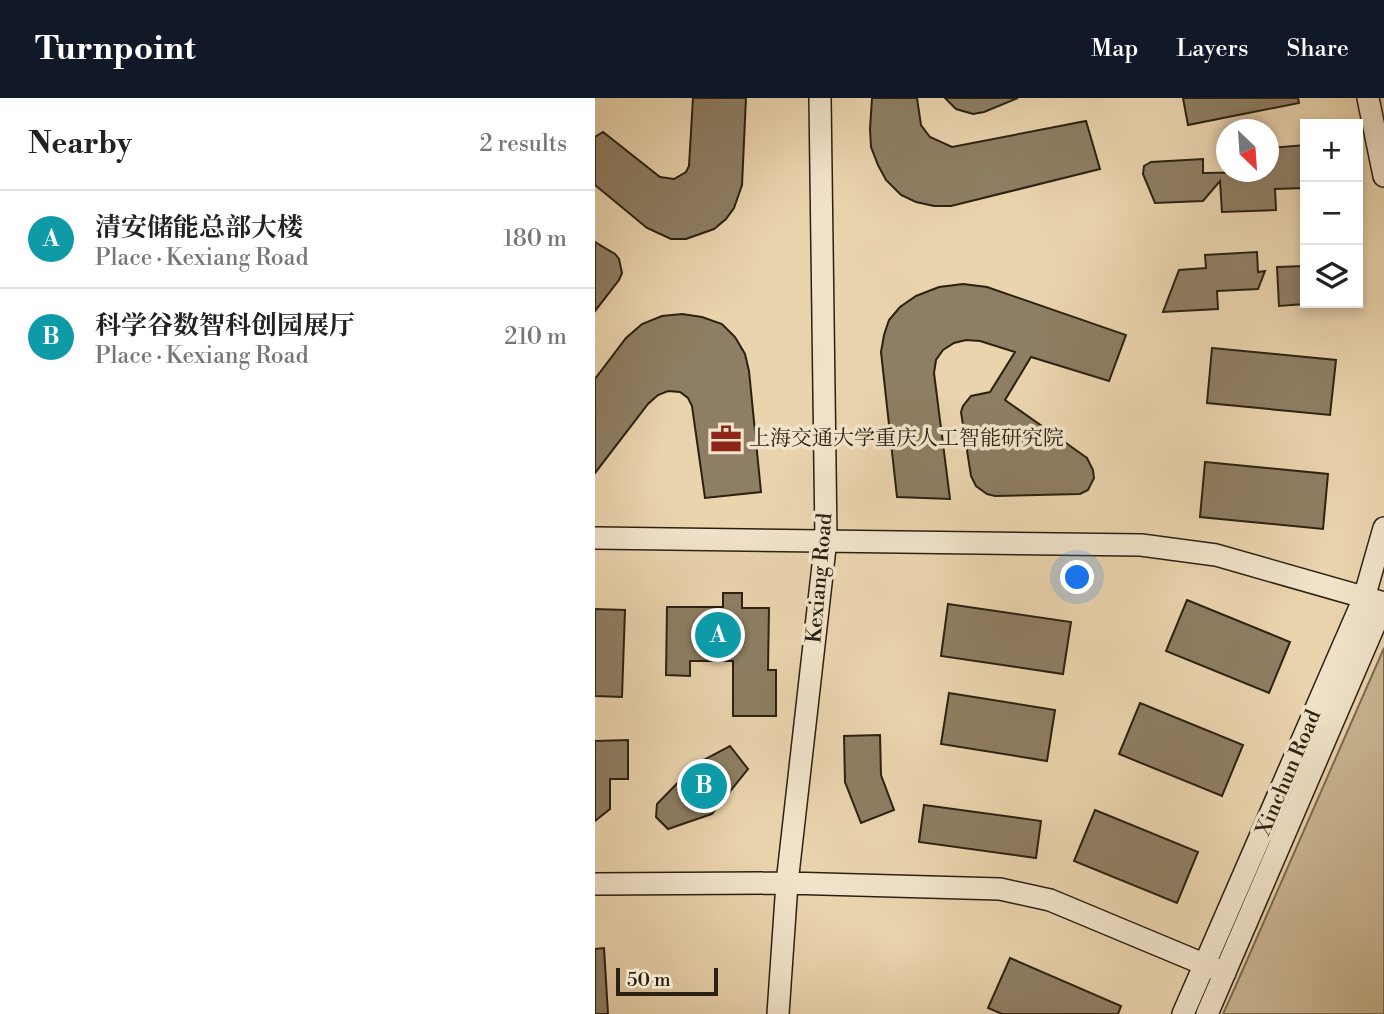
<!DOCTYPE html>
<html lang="en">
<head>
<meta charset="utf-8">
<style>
  :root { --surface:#fff; --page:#f2f2f2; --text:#222; --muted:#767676; --line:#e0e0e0; --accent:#111827 }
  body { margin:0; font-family:"Libre Bodoni","Noto Serif SC",serif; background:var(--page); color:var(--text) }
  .controls { position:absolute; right:21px; top:21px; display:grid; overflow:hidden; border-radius:0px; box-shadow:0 4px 10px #0003 }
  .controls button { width:63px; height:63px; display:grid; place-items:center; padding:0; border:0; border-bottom:2px solid var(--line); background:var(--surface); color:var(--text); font:35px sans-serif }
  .compass { position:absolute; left:621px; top:21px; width:63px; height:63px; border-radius:50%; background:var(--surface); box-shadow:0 4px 10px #0003; rotate:155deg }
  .scale { position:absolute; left:21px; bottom:18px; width:102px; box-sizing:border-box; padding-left:7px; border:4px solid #2b2112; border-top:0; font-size:19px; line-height:24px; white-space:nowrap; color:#2b2112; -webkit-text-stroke:5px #f1e3ca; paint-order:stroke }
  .you { position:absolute; left:483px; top:480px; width:24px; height:24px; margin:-18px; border:5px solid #fff; border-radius:50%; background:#1a73e8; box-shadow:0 0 0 10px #1a73e833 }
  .badge { display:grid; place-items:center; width:46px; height:46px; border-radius:50%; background:var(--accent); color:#fff; font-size:23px; font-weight:700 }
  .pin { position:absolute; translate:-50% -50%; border:4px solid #fff; box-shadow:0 2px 7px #0006 }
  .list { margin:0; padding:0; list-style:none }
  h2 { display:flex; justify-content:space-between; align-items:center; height:91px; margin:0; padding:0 28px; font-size:30px }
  h2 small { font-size:23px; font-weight:400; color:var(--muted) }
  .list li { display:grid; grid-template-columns:46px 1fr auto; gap:21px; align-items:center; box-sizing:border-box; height:98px; padding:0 28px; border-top:2px solid var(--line) }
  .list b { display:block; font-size:26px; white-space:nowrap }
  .list p { margin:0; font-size:23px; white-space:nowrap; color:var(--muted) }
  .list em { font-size:23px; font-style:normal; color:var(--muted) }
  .icon { flex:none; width:38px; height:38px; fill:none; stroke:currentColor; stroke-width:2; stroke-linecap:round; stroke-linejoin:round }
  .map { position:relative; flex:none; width:789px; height:916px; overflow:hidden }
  header { display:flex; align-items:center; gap:42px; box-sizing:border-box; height:98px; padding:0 35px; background:var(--accent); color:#fff }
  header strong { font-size:33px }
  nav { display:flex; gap:38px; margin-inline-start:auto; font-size:24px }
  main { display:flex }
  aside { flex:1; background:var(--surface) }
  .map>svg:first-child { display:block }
  .green { fill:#cab693; stroke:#7a6c52; stroke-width:2 }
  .building { fill:#8e7e63; stroke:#2b2112; stroke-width:2 }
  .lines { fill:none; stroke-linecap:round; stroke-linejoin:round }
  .secondary-casing { stroke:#2b2112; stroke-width:24 }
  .secondary { stroke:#f1e3ca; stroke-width:21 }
  .labels { text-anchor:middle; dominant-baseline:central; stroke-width:7; stroke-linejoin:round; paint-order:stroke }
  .poi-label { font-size:21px; fill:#2b2112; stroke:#f1e3ca; text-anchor:start }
  .street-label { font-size:21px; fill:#2b2112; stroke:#f1e3ca }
</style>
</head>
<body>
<header>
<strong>Turnpoint</strong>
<nav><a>Map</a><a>Layers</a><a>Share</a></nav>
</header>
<main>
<aside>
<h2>Nearby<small>2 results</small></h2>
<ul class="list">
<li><span class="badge" style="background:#0f9aa8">A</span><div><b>清安储能总部大楼</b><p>Place · Kexiang Road</p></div><em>180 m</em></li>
<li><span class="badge" style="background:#0f9aa8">B</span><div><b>科学谷数智科创园展厅</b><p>Place · Kexiang Road</p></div><em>210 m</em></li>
</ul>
</aside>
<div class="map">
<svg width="789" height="916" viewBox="0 0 789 916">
  <rect width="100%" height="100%" fill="#ead4ae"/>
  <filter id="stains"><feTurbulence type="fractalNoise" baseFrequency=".00286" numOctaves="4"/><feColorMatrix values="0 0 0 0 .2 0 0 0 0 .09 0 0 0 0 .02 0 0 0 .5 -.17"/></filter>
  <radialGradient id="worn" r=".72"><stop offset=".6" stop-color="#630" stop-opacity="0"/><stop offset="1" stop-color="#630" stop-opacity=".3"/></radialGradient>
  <path class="green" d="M789,550V916H628L642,885Z"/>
  <path class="building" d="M98,0H151L147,87L139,110L131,121L119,131L91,141H76L52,130L0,87V39L8,34L65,79L79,81L91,74L94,68Z
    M277,0H322L326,27L335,39L357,49L491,23L505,71L356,108H339L321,104L306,97L291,82L283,67L276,49L275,31Z
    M350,0H423L389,14L378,16L361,11Z
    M588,0H703L704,5L593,27Z
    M710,47V90L680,91L681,112L627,114L625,83L608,103L560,105L548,76L549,68L556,64L608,61V75L674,74V50Z
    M0,144L20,156L24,161L27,175L24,182L0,213Z
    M662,154L663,174L670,173L663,191L622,193L623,211L568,214L584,172L611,170L610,157Z
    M710,168V206L684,208L682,169Z
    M368,186L392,189L531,237L514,283L436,259L410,302L492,360L498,372L499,380L493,392L485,396L400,398L392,396L381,388L376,378L366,314L368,308L376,298L395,294L420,254L385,243L371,242L359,245L348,252L341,262L339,275L355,401L302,399L286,254L289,237L294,222L305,209L321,198L344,189Z
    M87,216L107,219L127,226L140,239L150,256L154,273L166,394L110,400L97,308L93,300L85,294L73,293L63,297L53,306L0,375V281L31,240L47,226L67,218Z
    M617,250L741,262L735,317L612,305Z
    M610,364L733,376L728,431L605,419Z
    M128,495H147V510H174L173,572H181V618H138V563H95V578L71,577L72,509H128Z
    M592,502L695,544L674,595L571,553Z
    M353,506L476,524L468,576L346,558Z
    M0,511L30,512L27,599L0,598Z
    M354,595L460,612L452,663L346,646Z
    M545,605L648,647L627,698L524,656Z
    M285,637L286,677L299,712L266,725L250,684L249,638Z
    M33,642V681H15V711L0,723V643Z
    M135,648L153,671L117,716L73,731L61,719L62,706L101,666Z
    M329,707L446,723L441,760L324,744Z
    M500,712L603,754L582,805L479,763Z
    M9,850L13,916H0V851Z
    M415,860L526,908L523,916H407L393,910Z"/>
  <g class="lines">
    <defs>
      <path id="secondary" d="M773,0L789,78
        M0,440L546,447L621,457L789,505
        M0,786L192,785L405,791L455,802L630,875
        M183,916L192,785L231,441L225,0
        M588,916L769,500L789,430
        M612,916L789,505"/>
    </defs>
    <use href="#secondary" class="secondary-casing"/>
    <use href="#secondary" class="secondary"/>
  </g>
  <defs>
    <symbol id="office-bare" viewBox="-9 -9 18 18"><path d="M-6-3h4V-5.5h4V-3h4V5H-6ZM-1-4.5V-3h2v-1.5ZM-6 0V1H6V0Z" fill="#8f2418" stroke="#f1e3ca" stroke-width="2.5" paint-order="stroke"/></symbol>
  </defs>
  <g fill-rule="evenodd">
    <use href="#office-bare" x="109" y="319" width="44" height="44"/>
  </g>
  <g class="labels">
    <g class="poi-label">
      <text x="154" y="341">上海交通大学重庆人工智能研究院</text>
    </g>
    <g class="street-label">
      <text transform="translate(225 480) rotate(-85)">Kexiang Road</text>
      <text transform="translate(694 675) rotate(-67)">Xinchun Road</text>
    </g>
  </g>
  <rect width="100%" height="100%" filter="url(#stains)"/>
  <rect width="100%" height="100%" fill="url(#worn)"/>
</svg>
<div class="controls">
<button>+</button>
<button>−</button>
<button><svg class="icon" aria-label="layers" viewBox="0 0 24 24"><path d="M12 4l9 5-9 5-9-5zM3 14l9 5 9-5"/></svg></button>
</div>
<svg class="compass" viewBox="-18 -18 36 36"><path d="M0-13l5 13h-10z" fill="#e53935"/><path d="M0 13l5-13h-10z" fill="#767676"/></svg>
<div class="scale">50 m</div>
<div class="you"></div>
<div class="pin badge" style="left:123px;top:537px;background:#0f9aa8">A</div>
<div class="pin badge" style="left:109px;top:688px;background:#0f9aa8">B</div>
</div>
</main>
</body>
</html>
